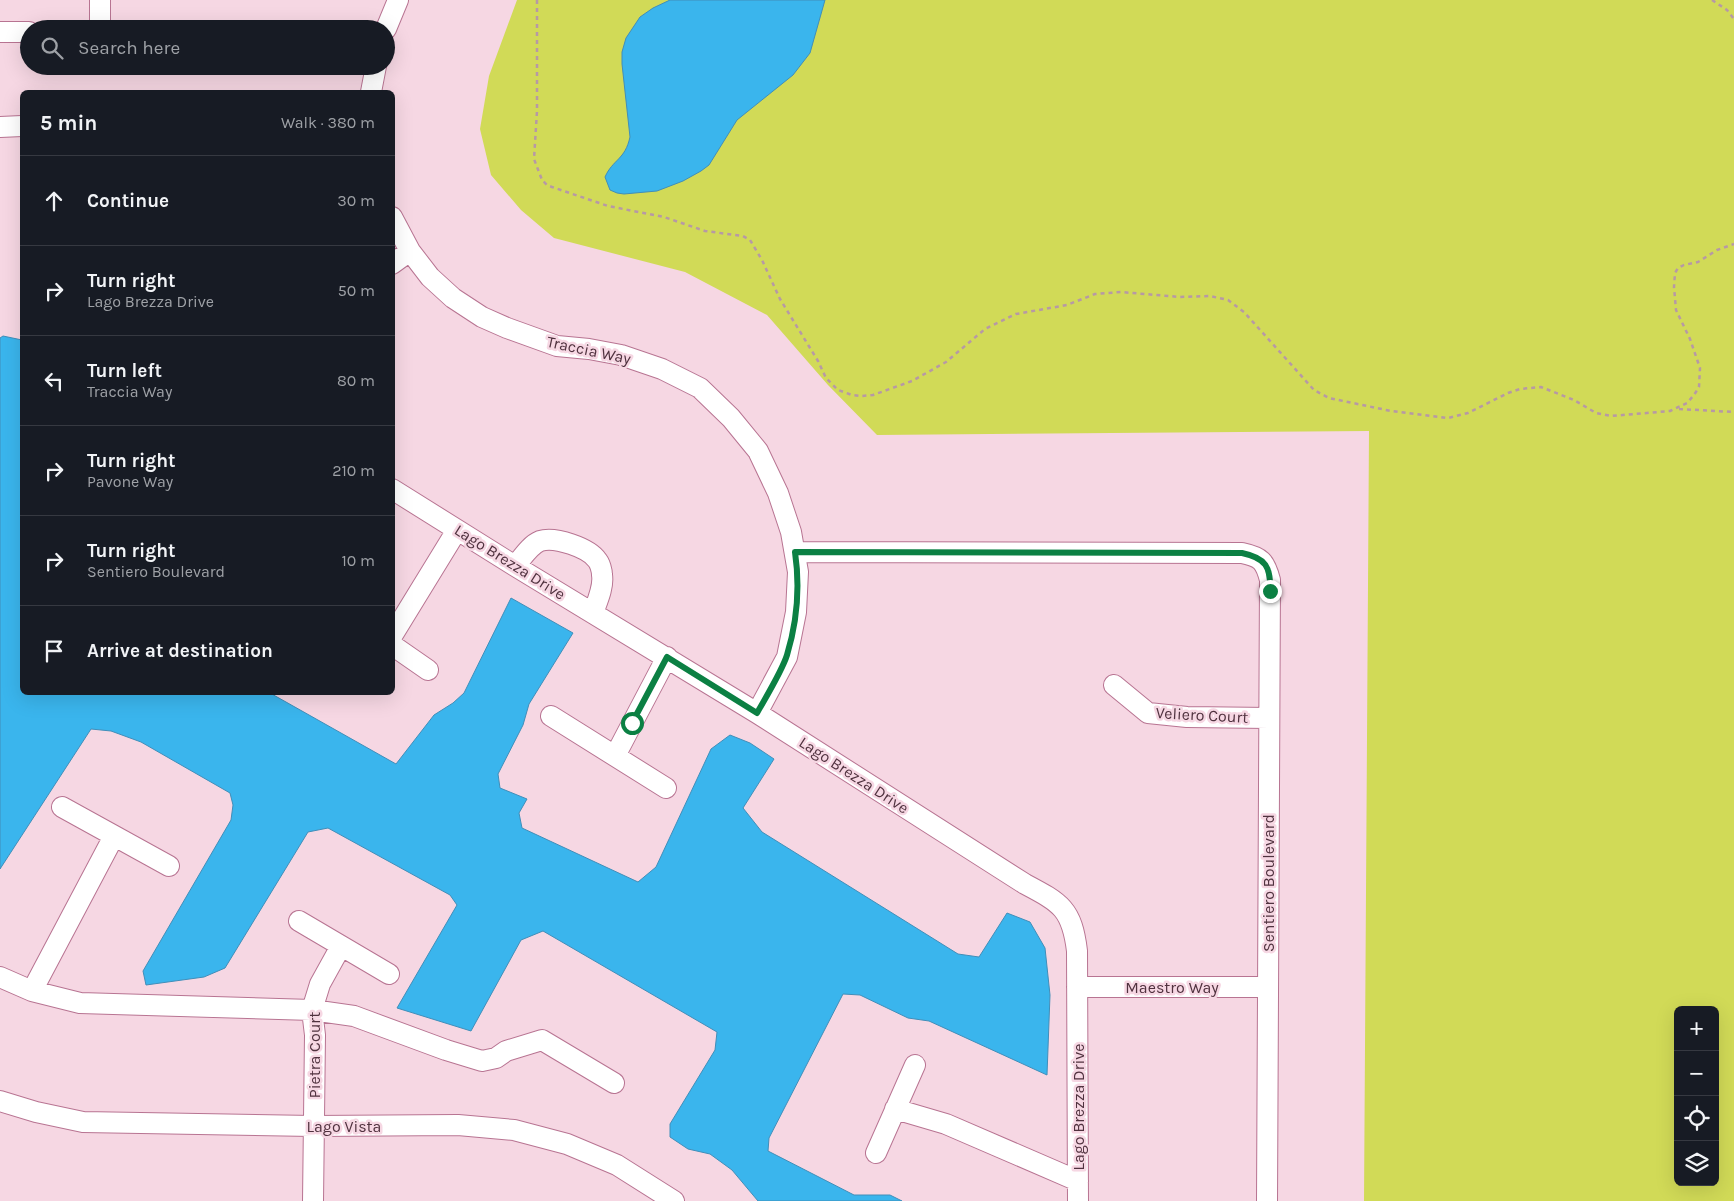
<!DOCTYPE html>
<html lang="en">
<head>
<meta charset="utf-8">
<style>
  :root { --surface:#171b24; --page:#242831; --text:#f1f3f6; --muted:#9ea1a6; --line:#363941 }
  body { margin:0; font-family:Karla,sans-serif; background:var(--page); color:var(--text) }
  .controls { position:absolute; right:15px; bottom:15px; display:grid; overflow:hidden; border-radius:8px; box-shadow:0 5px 20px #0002 }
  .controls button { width:45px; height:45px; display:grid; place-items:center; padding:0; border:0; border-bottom:1px solid var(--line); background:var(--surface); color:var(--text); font:25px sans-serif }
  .stop { position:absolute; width:15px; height:15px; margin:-11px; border:4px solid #0b8043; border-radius:50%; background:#fff }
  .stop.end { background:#0b8043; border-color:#fff; box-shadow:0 1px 5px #0008 }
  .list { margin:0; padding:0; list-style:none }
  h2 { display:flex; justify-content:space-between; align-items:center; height:65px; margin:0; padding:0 20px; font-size:21px }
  h2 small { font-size:16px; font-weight:400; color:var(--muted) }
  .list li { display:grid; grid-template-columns:32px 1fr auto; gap:15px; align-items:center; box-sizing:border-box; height:90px; padding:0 20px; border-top:1px solid var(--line) }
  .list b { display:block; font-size:19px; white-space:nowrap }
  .list p { margin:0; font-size:16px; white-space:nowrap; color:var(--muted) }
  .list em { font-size:16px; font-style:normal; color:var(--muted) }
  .icon { flex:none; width:28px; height:28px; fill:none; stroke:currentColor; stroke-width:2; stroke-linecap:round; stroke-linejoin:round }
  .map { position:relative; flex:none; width:1734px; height:1201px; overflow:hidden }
  .search { position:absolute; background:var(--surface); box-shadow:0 5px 20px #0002; left:20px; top:20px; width:375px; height:55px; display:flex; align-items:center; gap:12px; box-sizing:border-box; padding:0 18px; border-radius:28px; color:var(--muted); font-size:19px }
  .panel { position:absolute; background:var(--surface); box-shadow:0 5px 20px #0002; left:20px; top:90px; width:375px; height:605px; border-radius:8px }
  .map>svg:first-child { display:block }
  .green { fill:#d1da57; fill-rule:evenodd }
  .water { fill:#3ab5ed; stroke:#418eb9 }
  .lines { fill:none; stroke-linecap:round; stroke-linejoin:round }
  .minor-casing { stroke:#b87492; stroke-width:22 }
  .path { stroke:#b799a5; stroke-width:2.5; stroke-dasharray:4 4; stroke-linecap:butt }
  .minor { stroke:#fff; stroke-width:20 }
  .route { stroke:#0b8043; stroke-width:6 }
  .labels { text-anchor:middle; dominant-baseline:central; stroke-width:5; stroke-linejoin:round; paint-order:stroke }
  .street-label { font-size:16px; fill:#50323f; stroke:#f6d7e3 }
</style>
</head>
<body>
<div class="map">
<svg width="1734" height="1201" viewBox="0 0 1734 1201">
  <rect width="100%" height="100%" fill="#f6d7e3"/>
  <path class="green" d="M517,0H1734V1201H1364L1369,431L877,435L828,385L767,315L685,272L554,238L521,210L491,175L480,129L489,76ZM1678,1010H1715V1182H1678Z"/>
  <path class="water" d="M670,0H825L810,53L793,75L737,120L709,165L701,171L683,181L657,191L624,194L617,193L610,190L605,177C613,159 625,160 630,137L622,64V52L626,38L640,17L653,8Z
    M3,336L22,340V692L270,693L396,764L434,715L453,703L464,693L511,598L573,633L529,704L523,725L498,774L500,788L527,799L519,813L522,828L638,882L656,867L711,749L730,735L750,743L774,759L743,808L762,832L958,954L979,957L1007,913L1030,922L1045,948L1050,995L1047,1075L929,1021L908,1018L860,995L843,994L769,1138L768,1151L854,1195H890L902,1201H758L732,1170L710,1154L688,1149L670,1137V1124L715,1050L717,1032L543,931L521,940L471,1031L397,1008L457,905L450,895L328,828L308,832L225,968L204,977L146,985L143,971L231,820L233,805L230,793L141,742L111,731L91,729L0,869V338Z"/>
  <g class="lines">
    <defs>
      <path id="minor" d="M100,0V29
        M386,29L398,0
        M0,32H29
        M371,92L376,66
        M0,127L22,126
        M392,217L410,251L392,264
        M410,251L430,277L453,298L482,317L507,328L557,346L589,349L621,355L662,369L700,388L731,418L758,451L778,493L791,532L798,572L796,612L787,657L757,713
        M392,489L515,566L757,713L1025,884C1061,903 1072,909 1077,951L1078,1201
        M795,552L1242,553C1261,557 1265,561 1270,580L1267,1201
        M515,566C522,558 530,545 540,541C555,536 589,548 597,560C600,563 602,571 602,575C604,587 597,602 593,613
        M392,636L457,530
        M392,645L428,670
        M1114,685L1148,713L1187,717L1269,718
        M551,716L666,788
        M615,756L667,657
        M62,807L169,866
        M299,921L389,974
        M0,977L32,991L80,1003L312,1010L354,1016L446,1050L482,1061L496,1058L506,1051L542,1040L614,1083
        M1077,987H1267
        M32,991L114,836
        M0,1101L36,1112L83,1122L313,1126L458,1125L514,1130L567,1144L617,1165L674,1201
        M895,1109L946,1124L1078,1181
        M876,1153L915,1065
        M313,1201L315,1035L312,1010L320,984L341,946"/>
    </defs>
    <use href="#minor" class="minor-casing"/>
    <path class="path" d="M537,0V111L534,159L542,180L547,185L552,187L608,206L664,217L705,231L743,236L750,240L762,260L780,299L818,361L826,378L838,390L852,395L862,396L873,395L912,381L946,362L985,329L1016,314L1067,305L1095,294L1121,292L1180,297L1210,296L1228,300L1244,312L1314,390L1329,398L1391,411L1448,418L1468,413L1508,393L1520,389L1541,387L1574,400L1596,413L1611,416L1670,411L1687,403L1694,395L1699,387L1700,368L1690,339L1676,310L1674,287L1675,273L1678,268L1684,265L1698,262L1717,250L1734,244
      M1712,0L1727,10L1734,19
      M1679,409L1734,412"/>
    <use href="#minor" class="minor"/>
  </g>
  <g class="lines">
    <path class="route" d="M632,723L667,657L757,713C766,697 782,671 787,655C797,622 800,586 795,552L1242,553C1266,558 1271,567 1270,591"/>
  </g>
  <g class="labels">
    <g class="street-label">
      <text transform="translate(589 350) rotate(12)">Traccia Way</text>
      <text transform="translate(510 562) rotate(32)">Lago Brezza Drive</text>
      <text transform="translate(1202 715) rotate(3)">Veliero Court</text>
      <text transform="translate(854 775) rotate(33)">Lago Brezza Drive</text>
      <text transform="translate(1268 883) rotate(-90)">Sentiero Boulevard</text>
      <text x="1172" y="987">Maestro Way</text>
      <text transform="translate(314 1055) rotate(-90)">Pietra Court</text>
      <text transform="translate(1078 1107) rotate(-90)">Lago Brezza Drive</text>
      <text x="344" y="1126">Lago Vista</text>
    </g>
  </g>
</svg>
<div class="controls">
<button>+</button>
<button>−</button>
<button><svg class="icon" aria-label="locate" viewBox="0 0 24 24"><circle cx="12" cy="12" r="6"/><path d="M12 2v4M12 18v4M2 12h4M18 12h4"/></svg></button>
<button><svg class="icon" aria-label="layers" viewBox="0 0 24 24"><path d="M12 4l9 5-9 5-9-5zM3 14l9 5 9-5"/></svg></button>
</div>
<div class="stop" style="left:632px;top:723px"></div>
<div class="stop end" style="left:1270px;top:591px"></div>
<div class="search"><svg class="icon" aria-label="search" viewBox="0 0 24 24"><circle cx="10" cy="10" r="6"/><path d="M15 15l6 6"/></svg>Search here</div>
<section class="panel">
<h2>5 min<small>Walk · 380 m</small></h2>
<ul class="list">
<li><svg class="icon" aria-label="ahead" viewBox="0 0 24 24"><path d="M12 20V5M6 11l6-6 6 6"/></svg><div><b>Continue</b></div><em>30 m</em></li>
<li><svg class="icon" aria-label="right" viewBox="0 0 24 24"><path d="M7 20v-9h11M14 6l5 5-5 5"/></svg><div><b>Turn right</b><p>Lago Brezza Drive</p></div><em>50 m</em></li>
<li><svg class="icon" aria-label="left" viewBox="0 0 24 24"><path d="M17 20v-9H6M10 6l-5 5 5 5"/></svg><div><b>Turn left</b><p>Traccia Way</p></div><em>80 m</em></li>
<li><svg class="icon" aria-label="right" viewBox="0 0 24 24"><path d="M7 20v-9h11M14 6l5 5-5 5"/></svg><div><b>Turn right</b><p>Pavone Way</p></div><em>210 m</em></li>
<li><svg class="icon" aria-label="right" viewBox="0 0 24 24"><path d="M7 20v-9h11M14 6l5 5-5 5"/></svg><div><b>Turn right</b><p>Sentiero Boulevard</p></div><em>10 m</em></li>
<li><svg class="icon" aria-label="arrive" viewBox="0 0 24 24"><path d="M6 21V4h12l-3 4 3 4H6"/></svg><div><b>Arrive at destination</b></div></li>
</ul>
</section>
</div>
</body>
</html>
